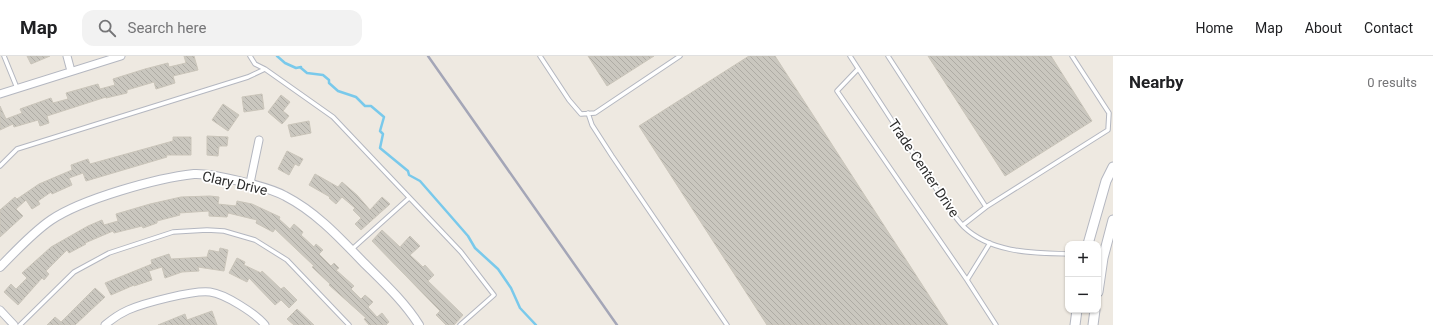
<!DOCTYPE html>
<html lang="en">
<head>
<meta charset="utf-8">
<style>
  :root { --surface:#fff; --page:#f2f2f2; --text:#202124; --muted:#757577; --line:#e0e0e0 }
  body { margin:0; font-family:Roboto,sans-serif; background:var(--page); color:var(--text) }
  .controls { position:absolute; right:12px; bottom:12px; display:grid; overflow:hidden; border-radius:8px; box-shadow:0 1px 3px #0004 }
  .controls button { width:36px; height:36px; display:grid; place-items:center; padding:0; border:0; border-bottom:1px solid var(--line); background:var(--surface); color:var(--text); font:20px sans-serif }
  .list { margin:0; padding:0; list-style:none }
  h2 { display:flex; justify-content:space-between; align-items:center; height:52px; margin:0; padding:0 16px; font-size:17px }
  h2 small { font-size:13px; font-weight:400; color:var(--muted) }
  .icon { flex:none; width:22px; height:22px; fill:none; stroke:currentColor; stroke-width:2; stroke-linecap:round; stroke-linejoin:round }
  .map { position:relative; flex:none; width:1113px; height:269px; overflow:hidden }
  header { display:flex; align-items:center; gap:24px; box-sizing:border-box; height:56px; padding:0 20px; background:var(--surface); border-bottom:1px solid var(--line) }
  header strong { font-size:19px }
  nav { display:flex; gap:22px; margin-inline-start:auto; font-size:14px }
  .search { width:280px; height:36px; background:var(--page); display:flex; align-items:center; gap:10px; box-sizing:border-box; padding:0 14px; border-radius:12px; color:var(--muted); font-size:15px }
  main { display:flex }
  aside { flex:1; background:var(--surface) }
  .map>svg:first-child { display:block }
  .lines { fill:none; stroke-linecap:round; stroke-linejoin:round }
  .stream { stroke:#79c9eb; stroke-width:2.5 }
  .building { fill:url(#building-back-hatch); stroke:#cac5ba }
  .service-casing { stroke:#b4b7c0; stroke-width:5.5 }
  .minor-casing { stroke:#b4b7c0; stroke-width:9 }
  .tertiary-casing { stroke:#b4b7c0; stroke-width:10 }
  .secondary-casing { stroke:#b4b7c0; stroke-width:11 }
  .service { stroke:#fff; stroke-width:3.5 }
  .minor { stroke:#fff; stroke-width:7 }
  .tertiary { stroke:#fff; stroke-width:8 }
  .secondary { stroke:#fff; stroke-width:9 }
  .rail { stroke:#a4a6b7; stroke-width:2.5 }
  .labels { text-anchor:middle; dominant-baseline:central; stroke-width:3.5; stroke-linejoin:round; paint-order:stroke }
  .street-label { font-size:14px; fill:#2e2e2e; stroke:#fff }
</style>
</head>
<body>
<header>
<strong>Map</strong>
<div class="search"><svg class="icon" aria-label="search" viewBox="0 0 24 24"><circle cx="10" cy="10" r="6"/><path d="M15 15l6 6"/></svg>Search here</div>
<nav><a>Home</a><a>Map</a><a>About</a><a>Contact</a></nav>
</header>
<main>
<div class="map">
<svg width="1113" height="269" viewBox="0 0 1113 269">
  <defs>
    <pattern id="building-back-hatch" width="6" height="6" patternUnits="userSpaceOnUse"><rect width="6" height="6" fill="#cac7bf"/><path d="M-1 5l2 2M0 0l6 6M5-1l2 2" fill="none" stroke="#aeaba4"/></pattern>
  </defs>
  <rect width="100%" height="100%" fill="#eee9e1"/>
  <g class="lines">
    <path class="stream" d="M277,0L285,7L296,12L301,11V12L307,17L323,19L329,24V27L338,35L356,41L365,50H371L384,61L380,75L383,78L380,92L408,115L409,119L420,125L468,180L475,192L498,213L511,232L520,252L536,269"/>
  </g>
  <path class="building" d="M27,0H50L31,8Z
    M184,0H194L198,14L173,20L175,27L156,33L154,26L127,34V37L106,42V41L47,60L49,67L40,70L38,64L14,71L13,68L0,74V50L6,63L22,57L20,53L51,42L53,47L68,43L66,37L98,28L100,33L115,29L113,23L145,13L168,7L169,11L186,7Z
    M588,0H654L607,30Z
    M749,0H775L948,269H767L639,70Z
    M928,0H1051L1092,65L1005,120Z
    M262,38L264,53L244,56L242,41Z
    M281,39L290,46L283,55L289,60L282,68L268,56Z
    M223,48L239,59L228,75L212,64Z
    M309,65L311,77L291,81L288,69Z
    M207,80L228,81L227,90H219L218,100L207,99Z
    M173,81H191V99H166L167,101L86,125L83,117L69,122L72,129L52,138L51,136L38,145L40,148L32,153L26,144L16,153L23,160L0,181V154L15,141L17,143L39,128L72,114L71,109L88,103L90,108L173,85Z
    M287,95L303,103L299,110L295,108L289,119L278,113Z
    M315,118L338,131L342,126L357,139L370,154L382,141L390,148L361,174L355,168L361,162L353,154L355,152L342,141L336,148L329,142L330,141L309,129Z
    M210,140L219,141L218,148L236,150L237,145L252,148L280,161L279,163L290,173L294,168L303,176L301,179L314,191L316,188L323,194L319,198L331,210L334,207L339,212L336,214L354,230L351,233L361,243L365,239L373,246L368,251L377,261L382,257L389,266L386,269H369L364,263L366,262L329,229L330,228L312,211L314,210L275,173L273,176L256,167L257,164L228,157L227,161L209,160V155L179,157L180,159L157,165V167L143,172L142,170L114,177L113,175L85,187L86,188L69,197L67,194L46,215L49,218L44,224L42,222L18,249L4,236L11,228L16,233L27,222L22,217L51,191L88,170L102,164L104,169L118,165L116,158L150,148L181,141Z
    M382,174L400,191L410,180L420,190L410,199L423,211L425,209L434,219L428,225L463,259L454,269H446L436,259L440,255L372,185Z
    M220,192L228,194L224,215L198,211L199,215L182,216L165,222L162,211L149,215L152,224L134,230V229L111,239L105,227L152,208L151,204L169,198L171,203L207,201L209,194L219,196Z
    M237,202L245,206L244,209L261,217L262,215L281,233L284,231L297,244L289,252L281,244L275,249L249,222L247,226L229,217Z
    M95,232L105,241L75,269H47L55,261L61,266Z
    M297,253L314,269H294L287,263Z
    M212,255L217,269H158L185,258L187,264Z"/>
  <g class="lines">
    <defs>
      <path id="service" d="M4,0L17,32
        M250,0L255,8L265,13L333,61L461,196L494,239L460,269
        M540,0L569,44L581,58L595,57L680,0
        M850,0L950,154C955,160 959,166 964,171C991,197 1033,197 1068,198
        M888,0L986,151L1108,74L1109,57L1072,0
        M858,13L837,35L967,224L990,187
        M588,57L592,69L612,100L727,269
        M0,110L17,93L248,21L265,13
        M963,169L986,151
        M351,194L409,142
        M967,224L996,269
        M20,269L74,216L109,197L173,176L207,174L224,175L255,184L287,204L349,269"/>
      <path id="minor" d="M67,0L71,15
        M0,38L121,0
        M250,127L259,84
        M0,254L14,269
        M105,269C112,263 119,258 128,254C144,247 193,234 210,236C225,238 255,257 265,269"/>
      <path id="tertiary" d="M0,211C16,195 32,177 51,164C82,143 157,122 194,118C212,117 269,131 285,140C316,156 339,181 363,206C382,225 404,245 419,269"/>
      <path id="secondary" d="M1088,188L1106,125L1113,111
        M1098,236L1103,202L1113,164
        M1075,269L1077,254
        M1093,269L1095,254"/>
    </defs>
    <use href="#service" class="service-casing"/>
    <use href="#minor" class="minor-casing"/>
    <use href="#tertiary" class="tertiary-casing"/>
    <use href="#secondary" class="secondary-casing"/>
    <use href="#service" class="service"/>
    <use href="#minor" class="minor"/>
    <use href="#tertiary" class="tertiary"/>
    <use href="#secondary" class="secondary"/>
    <path class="rail" d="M428,0L617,269"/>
  </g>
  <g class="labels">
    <g class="street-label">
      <text transform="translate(924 112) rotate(56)">Trade Center Drive</text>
      <text transform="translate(235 127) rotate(13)">Clary Drive</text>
    </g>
  </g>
</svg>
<div class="controls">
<button>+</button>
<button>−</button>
</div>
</div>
<aside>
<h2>Nearby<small>0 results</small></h2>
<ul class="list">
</ul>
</aside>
</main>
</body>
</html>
